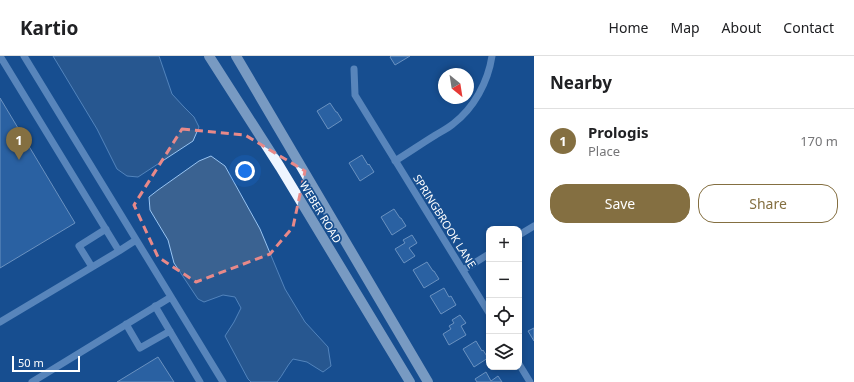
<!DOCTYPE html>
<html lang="en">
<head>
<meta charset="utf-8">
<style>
  :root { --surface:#fff; --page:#f6f6f6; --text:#202124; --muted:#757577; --line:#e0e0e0; --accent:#846f41 }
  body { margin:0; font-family:"Noto Sans",sans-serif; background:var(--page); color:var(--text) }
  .controls { position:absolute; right:12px; bottom:12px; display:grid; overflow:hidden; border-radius:8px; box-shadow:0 2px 6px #0003 }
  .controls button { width:36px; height:36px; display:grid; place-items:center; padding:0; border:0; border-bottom:1px solid var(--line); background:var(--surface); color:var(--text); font:20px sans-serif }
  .compass { position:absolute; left:438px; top:12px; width:36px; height:36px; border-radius:50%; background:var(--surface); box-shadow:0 2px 6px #0003; rotate:150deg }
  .scale { position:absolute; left:12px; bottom:10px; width:68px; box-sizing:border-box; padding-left:4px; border:2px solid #fff; border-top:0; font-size:11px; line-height:14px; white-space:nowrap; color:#fff; -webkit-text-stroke:3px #184f90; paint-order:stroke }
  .you { position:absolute; left:245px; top:115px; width:14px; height:14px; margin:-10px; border:3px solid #fff; border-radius:50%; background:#1a73e8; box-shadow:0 0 0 6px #1a73e833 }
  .badge { display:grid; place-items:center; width:26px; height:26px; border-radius:50%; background:var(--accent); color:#fff; font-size:13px; font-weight:700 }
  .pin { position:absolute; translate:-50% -33px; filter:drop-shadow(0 1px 2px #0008) }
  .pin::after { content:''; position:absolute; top:21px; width:14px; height:12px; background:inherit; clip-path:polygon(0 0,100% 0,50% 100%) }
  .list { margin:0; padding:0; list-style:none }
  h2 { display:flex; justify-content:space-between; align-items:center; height:52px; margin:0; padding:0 16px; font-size:17px }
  h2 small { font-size:13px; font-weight:400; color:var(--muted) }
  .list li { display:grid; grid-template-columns:26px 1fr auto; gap:12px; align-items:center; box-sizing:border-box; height:64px; padding:0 16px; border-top:1px solid var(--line) }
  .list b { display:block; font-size:15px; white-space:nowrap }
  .list p { margin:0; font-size:13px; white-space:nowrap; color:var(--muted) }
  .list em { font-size:13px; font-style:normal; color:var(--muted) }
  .actions { display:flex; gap:8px; padding:12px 16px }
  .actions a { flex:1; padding:9px 0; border:1px solid var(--accent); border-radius:16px; text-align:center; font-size:14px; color:var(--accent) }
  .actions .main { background:var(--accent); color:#fff }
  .icon { flex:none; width:22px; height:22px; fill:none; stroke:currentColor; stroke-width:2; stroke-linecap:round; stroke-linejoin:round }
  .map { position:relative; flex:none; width:534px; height:326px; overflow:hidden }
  header { display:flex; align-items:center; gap:24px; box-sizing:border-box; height:56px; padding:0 20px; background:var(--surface); border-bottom:1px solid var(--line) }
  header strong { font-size:19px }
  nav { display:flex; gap:22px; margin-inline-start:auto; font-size:14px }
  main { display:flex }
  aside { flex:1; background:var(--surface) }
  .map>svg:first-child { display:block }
  .water { fill:#3a6291; stroke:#98c4f2 }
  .building { fill:#4178b8; stroke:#cce2fb }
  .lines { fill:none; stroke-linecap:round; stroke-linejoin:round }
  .minor { stroke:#a6c8ef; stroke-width:7 }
  .major { stroke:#eef5ff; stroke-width:10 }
  .marked { fill:none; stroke:#e88989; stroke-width:3; stroke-dasharray:8 5; stroke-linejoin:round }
  .labels { text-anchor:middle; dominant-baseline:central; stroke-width:3.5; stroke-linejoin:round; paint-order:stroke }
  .street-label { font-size:11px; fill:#fff; stroke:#184f90 }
</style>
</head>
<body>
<header>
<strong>Kartio</strong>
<nav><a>Home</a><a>Map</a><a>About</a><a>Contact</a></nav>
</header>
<main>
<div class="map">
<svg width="534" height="326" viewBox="0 0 534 326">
  <rect width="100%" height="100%" fill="#184f90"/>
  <path class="water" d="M53,0H159L172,38L184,51L194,61L199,71L193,85L138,121L127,120L117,113L97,73Z
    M211,100L225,110L260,173L285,233L305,266L328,291L331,310L323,316L307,306L293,303C286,311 283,319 277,326H251L248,323L225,280L234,266L241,252L235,241L223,239L204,246L198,243L174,207L168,184L150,154L149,141L158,134L199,105Z"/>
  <path class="building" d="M391,0H410L395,9L390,1Z
    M0,42L75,167L0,212Z
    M330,47L336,56H337L342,64L328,73L317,55Z
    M362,99L368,109L369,108L374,116L360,125L349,107Z
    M394,153L400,162H401L406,170L392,179L381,161Z
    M412,179L417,187L409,192L415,200L404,207L395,193L405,187L403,184Z
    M427,206L433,215H434L439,223L424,232L413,214Z
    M444,232L449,241L451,240L456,249L441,258L430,240Z
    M460,259L466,267L461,270L466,279L449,289L443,278L451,273L449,270L454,267L452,264Z
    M534,272V285L528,275Z
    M476,285L482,295L483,294L488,302L474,311L463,293Z
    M158,301L174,326H117Z
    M486,316L491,325L498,320L502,326H477L475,323Z"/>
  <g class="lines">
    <path class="minor" d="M0,0L119,195L136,184
      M24,0L223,326
      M354,13L355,39L489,257
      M395,105C408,97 421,88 434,80C440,76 447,73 453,68C474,52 488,26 492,0
      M519,179L534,170
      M92,211L79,190L106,173
      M463,214L489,198
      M155,250L200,326
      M0,266L119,195
      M126,268L140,292L170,275
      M519,308L530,326
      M32,326L171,241"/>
    <path class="major" d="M209,0L280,111L410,326
      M236,0L428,326"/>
  </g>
  <path d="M0 0H534V326H0ZM182,73L245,79L305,115L293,171L270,198L196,226L158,201L134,149Z" fill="#184f90" fill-opacity=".55" fill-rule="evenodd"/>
  <path class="marked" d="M182,73L245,79L305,115L293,171L270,198L196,226L158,201L134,149Z"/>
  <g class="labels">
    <g class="street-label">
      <text transform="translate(321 156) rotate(59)">WEBER ROAD</text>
      <text transform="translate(445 165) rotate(58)">SPRINGBROOK LANE</text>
    </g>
  </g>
</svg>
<div class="controls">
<button>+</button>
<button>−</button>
<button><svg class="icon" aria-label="locate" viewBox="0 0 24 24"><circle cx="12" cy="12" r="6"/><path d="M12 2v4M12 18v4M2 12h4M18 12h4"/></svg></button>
<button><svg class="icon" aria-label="layers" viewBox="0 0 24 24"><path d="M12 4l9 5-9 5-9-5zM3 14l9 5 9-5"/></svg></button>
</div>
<svg class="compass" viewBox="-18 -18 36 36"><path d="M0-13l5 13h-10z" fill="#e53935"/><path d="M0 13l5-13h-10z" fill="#757577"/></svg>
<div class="scale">50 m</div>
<div class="you"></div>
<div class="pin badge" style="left:19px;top:104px">1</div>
</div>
<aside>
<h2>Nearby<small></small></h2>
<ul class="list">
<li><span class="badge">1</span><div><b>Prologis</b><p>Place</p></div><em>170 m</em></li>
</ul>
<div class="actions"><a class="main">Save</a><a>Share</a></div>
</aside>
</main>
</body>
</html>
